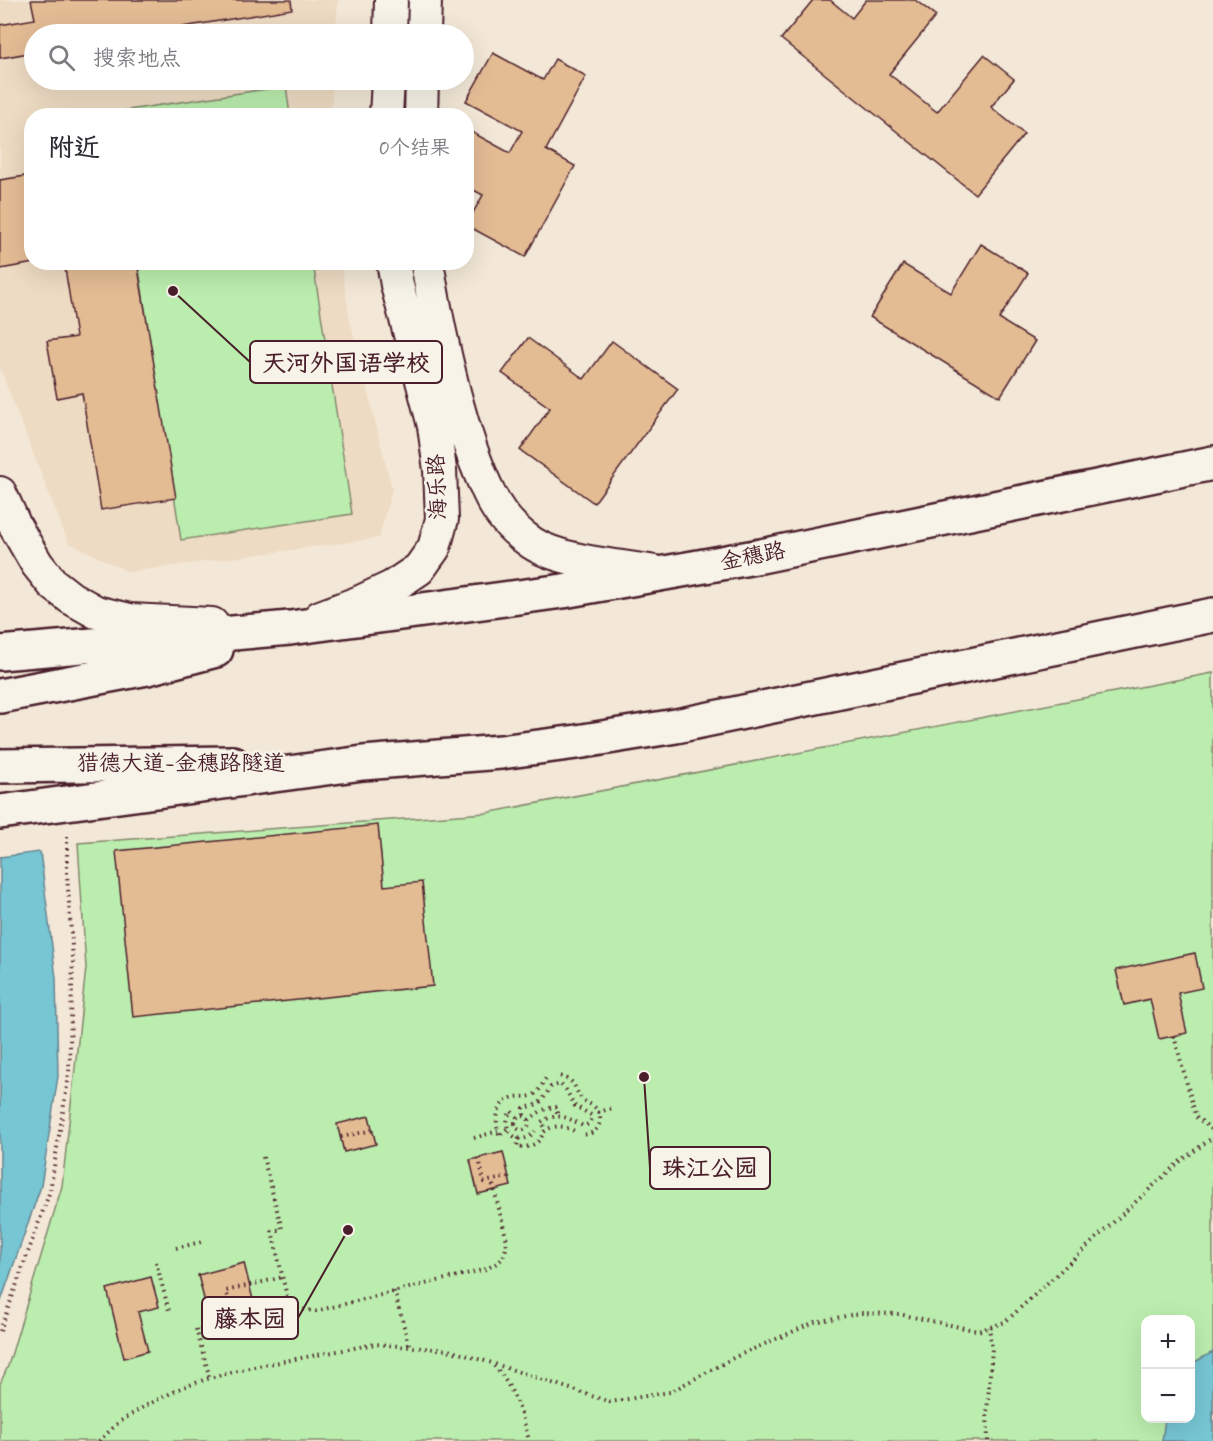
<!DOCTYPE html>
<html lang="zh">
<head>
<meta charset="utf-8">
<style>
  :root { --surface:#fff; --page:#f2f2f3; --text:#2b2b33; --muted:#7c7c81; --line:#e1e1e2 }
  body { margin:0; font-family:Mynerve,"LXGW WenKai TC",sans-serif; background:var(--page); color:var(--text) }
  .controls { position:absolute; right:18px; bottom:18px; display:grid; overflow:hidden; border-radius:12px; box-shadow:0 6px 24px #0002 }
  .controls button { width:54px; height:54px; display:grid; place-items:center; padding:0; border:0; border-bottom:2px solid var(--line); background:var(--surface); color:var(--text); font:30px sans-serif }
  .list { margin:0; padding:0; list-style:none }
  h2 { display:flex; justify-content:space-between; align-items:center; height:78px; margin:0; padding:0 24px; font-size:26px }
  h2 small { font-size:20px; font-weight:400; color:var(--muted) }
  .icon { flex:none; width:33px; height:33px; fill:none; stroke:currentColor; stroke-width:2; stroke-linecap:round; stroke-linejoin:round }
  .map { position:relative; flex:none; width:1213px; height:1441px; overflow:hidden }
  .search { position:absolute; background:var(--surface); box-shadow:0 6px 24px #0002; left:24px; top:24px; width:450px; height:66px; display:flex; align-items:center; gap:15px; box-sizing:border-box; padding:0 21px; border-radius:33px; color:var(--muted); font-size:22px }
  .panel { position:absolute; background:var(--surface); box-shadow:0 6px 24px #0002; left:24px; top:108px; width:450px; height:162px; border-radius:24px }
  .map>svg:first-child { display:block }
  .built { fill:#eedbc3 }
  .green { fill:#bbeeae; stroke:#82866c; stroke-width:1.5; fill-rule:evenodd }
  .water { fill:#77c6d4; stroke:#658390; stroke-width:1.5 }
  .building { fill:#e3bc94; stroke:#4a1f2b; stroke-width:1.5 }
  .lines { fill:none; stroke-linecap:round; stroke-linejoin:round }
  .tertiary-casing { stroke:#4a1f2b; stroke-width:36 }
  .secondary-casing { stroke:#4a1f2b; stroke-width:38 }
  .path { stroke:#4a1f2b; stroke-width:4; stroke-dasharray:1.5 4.5; stroke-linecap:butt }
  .tertiary { stroke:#f7f3e8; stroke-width:32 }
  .secondary { stroke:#f7f3e8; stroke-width:33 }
  .labels { text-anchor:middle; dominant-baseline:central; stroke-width:5; stroke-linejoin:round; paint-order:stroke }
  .street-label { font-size:22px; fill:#4a1f2b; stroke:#f7f3e8 }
  .leader { fill:none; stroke:#4a1f2b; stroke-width:2 }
  .callout-dot { fill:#4a1f2b; stroke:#f7f3e8; stroke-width:2 }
  .callout { fill:#f7f3e8; stroke:#4a1f2b; stroke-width:2 }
  .callout-label { font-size:24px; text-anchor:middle; font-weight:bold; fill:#4a1f2b }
</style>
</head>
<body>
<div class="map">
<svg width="1213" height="1441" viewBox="0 0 1213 1441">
  <rect width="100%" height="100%" fill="#f3e8d7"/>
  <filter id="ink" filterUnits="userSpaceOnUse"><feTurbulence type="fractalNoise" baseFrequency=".0167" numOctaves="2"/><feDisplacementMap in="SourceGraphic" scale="12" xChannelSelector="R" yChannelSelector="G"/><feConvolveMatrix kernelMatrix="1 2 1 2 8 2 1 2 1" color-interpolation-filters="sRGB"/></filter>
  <g filter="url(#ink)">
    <path class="built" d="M0,0H338L336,34H34V80H333L331,115L32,116V262L341,263L350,320L392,489L379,538L128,572L68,542L0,369Z"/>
    <path class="green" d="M286,86L290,115H115V112Z
      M138,263H313L352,514L181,540Z
      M1213,673V1441H0V1384L8,1366L62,1186L86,968L78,843L486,813ZM1146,1320H1190V1418H1146Z"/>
    <path class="water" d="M40,852L56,978L58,1076L41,1186L0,1304V857Z
      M1213,1352V1441H1162L1165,1419L1190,1418L1191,1364Z"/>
    <path class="building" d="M31,0H291L292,9L140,34H34V52L0,58V25L35,19Z
      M813,0H830L852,18L866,0H915L936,16L889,74L937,112L984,55L1014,79L991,107L1024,134L975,194L781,39Z
      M493,53L543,80L555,59L586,76L546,150L575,166L525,257L466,225L483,195L466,186V129L510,153L522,131L466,101Z
      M32,175V262H40L0,269V180Z
      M981,244L1028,273L999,319L1035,341L1000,397L870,317L903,264L951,293Z
      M64,262H137L176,498L101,510L82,393L57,398L47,341L76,337Z
      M528,338L584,379L612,341L678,389L594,503L520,450L550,408L502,373Z
      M378,825L384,886L422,882L433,986L133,1017L116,851Z
      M1195,953L1202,988L1178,993L1187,1033L1159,1039L1150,999L1124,1005L1116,970Z
      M369,1116L376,1144L344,1152L337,1124Z
      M503,1152L511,1186L478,1194L470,1160Z
      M244,1263L257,1316L211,1327L198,1275Z
      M151,1277L159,1307L138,1312L148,1351L124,1358L107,1289Z"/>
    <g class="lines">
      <defs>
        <path id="tertiary" d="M390,34L391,0
          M424,34L425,0
          M386,116L388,80
          M421,116L422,80
          M427,262C434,306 443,349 454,392C463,427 474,463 490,495C499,514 514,531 532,543C561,562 620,566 655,572
          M0,493L15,526L37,564L53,584L71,598L96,612L130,620L212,624
          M320,617L360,602L392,587L419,569L434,548L442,519L440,470L434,426L397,285L393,262"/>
        <path id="secondary" d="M0,653L290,628L563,591L761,556L1213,463
          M0,696L147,668L216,650
          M0,766L232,763
          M0,812L363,763L501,752L577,742L676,726L1213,615"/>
      </defs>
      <use href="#tertiary" class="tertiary-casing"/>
      <use href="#secondary" class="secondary-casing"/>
      <path class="path" d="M1174,1036L1196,1117L1213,1130
        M560,1076C578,1082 573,1088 582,1099C587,1104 593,1104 597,1110C606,1123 594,1137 581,1134
        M598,1112L613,1108
        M524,1115V1108C543,1104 541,1101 551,1087L560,1084L566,1090L575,1106L591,1115C592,1121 589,1125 583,1126C567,1117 558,1112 541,1122L547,1130
        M515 1123a7 7 0 1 1 14 0a7 7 0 1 1-14 0Z
        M517,1117L511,1111C498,1132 521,1149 535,1131
        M529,1120C537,1113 546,1107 557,1107V1116
        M507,1129L500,1136C494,1124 496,1103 511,1098C519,1095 528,1099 535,1094C540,1090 543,1083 546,1078
        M341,1137L373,1130
        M474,1138L498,1131
        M519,1138L517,1146C525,1148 535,1146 540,1139C543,1135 542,1134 545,1131C554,1124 565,1126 574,1131
        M263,1157L282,1229L272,1231L287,1297L298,1309L316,1311L486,1269C501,1261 505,1260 507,1241L492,1181
        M479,1158L484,1182L508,1177
        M176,1248L205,1241
        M156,1262L169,1311
        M394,1291L410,1348
        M208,1314L231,1308L226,1291L283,1277
        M196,1329L210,1378
        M0,1331L50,1191L69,1074L73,960L67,874V832
        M494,1366C511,1382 524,1418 529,1441
        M99,1441L119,1422L147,1405L181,1388L210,1378L253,1367L375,1344L448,1350L492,1363L610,1402L670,1392L735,1357L815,1322L861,1313L899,1314L978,1331L1005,1322L1178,1163L1213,1137
        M988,1441L987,1412L992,1349L989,1327"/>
      <use href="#tertiary" class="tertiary"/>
      <use href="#secondary" class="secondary"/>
    </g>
  </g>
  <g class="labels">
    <g class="street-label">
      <text transform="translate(438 487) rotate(-92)">海乐路</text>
      <text transform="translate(753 557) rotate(-11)">金穗路</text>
      <text x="181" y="764">猎德大道-金穗路隧道</text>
    </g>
  </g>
  <path class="leader" d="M173 291L250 362M644 1077L650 1168M348 1230L298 1318"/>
  <g class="callout-dot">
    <circle cx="173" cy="291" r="6"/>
    <circle cx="644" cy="1077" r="6"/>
    <circle cx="348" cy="1230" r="6"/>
  </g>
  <g class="callout">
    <rect x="250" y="341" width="192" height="42" rx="6"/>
    <rect x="650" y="1147" width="120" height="42" rx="6"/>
    <rect x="202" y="1297" width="96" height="42" rx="6"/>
  </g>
  <g class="callout-label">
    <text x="346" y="371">天河外国语学校</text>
    <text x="710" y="1176">珠江公园</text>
    <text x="250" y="1327">藤本园</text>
  </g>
</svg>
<div class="controls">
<button>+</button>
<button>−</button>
</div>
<div class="search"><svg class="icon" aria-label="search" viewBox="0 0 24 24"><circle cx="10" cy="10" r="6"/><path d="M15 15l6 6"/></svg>搜索地点</div>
<section class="panel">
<h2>附近<small>0个结果</small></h2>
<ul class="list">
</ul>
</section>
</div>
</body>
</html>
